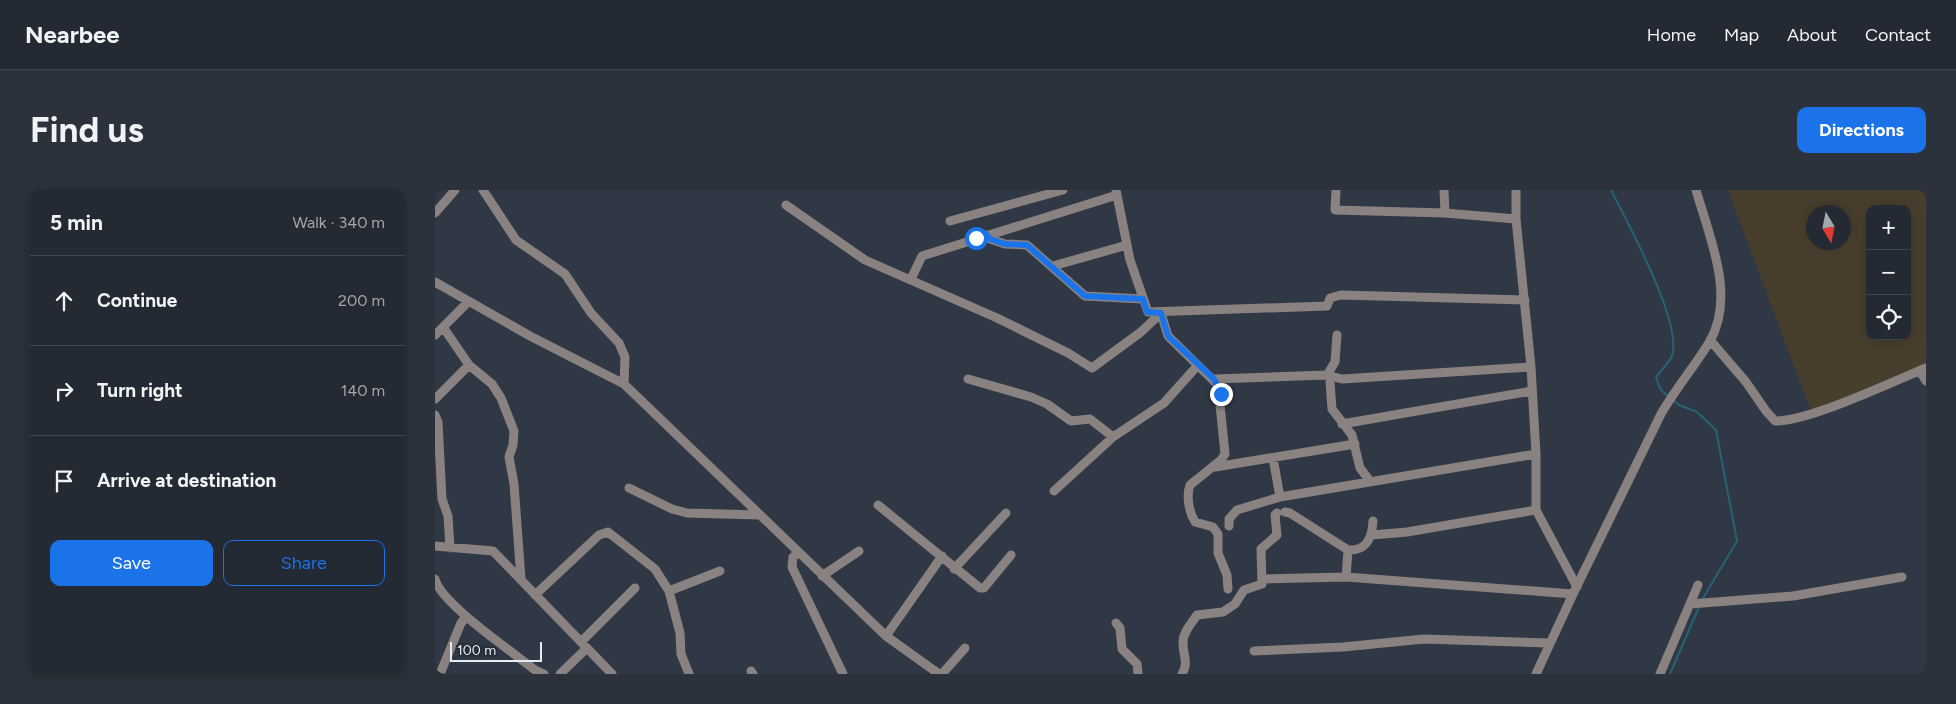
<!DOCTYPE html>
<html lang="en">
<head>
<meta charset="utf-8">
<style>
  :root { --surface:#232a33; --page:#2b323b; --text:#f1f3f6; --muted:#a3a7ac; --line:#40464e; --accent:#1a73e8 }
  body { margin:0; font-family:Figtree,sans-serif; background:var(--page); color:var(--text) }
  .controls { position:absolute; right:15px; top:15px; display:grid; overflow:hidden; border-radius:10px; box-shadow:0 2px 12px #0003 }
  .controls button { width:45px; height:45px; display:grid; place-items:center; padding:0; border:0; border-bottom:1px solid var(--line); background:var(--surface); color:var(--text); font:25px sans-serif }
  .compass { position:absolute; left:1371px; top:15px; width:45px; height:45px; border-radius:50%; background:var(--surface); box-shadow:0 2px 12px #0003; rotate:170deg }
  .scale { position:absolute; left:15px; bottom:12px; width:92px; box-sizing:border-box; padding-left:5px; border:2px solid #e7ecf4; border-top:0; font-size:14px; line-height:18px; white-space:nowrap; color:#e7ecf4; -webkit-text-stroke:4px #252e39; paint-order:stroke }
  .stop { position:absolute; width:15px; height:15px; margin:-11px; border:4px solid #1a73e8; border-radius:50%; background:#fff }
  .stop.end { background:#1a73e8; border-color:#fff; box-shadow:0 1px 5px #0008 }
  .list { margin:0; padding:0; list-style:none }
  h2 { display:flex; justify-content:space-between; align-items:center; height:65px; margin:0; padding:0 20px; font-size:21px }
  h2 small { font-size:16px; font-weight:400; color:var(--muted) }
  .list li { display:grid; grid-template-columns:32px 1fr auto; gap:15px; align-items:center; box-sizing:border-box; height:90px; padding:0 20px; border-top:1px solid var(--line) }
  .list b { display:block; font-size:19px; white-space:nowrap }
  .list em { font-size:16px; font-style:normal; color:var(--muted) }
  .actions { display:flex; gap:10px; padding:15px 20px }
  .actions a { flex:1; padding:11px 0; border:1px solid var(--accent); border-radius:10px; text-align:center; font-size:18px; color:var(--accent) }
  .actions .main { background:var(--accent); color:#fff }
  .icon { flex:none; width:28px; height:28px; fill:none; stroke:currentColor; stroke-width:2; stroke-linecap:round; stroke-linejoin:round }
  .map { position:relative; flex:none; width:1491px; height:484px; overflow:hidden; border-radius:10px }
  header { display:flex; align-items:center; gap:30px; box-sizing:border-box; height:70px; padding:0 25px; background:var(--surface); border-bottom:1px solid var(--line) }
  header strong { font-size:24px }
  nav { display:flex; gap:28px; margin-inline-start:auto; font-size:18px }
  .intro { display:flex; align-items:center; justify-content:space-between; box-sizing:border-box; height:120px; padding:0 30px }
  h1 { margin:0; font-size:35px }
  .button { padding:12px 22px; border-radius:10px; background:var(--accent); color:#fff; font-size:18px; font-weight:700 }
  main { display:flex; gap:30px; padding:0 30px }
  aside { flex:1; background:var(--surface); border-radius:10px; box-shadow:0 2px 12px #0003 }
  .map>svg:first-child { display:block }
  .industrial { fill:#483e2d; fill-rule:evenodd }
  .lines { fill:none; stroke-linecap:round; stroke-linejoin:round }
  .stream { stroke:#256472; stroke-width:2 }
  .minor { stroke:#8a8280; stroke-width:9 }
  .route { stroke:#1a73e8; stroke-width:6 }
</style>
</head>
<body>
<header>
<strong>Nearbee</strong>
<nav><a>Home</a><a>Map</a><a>About</a><a>Contact</a></nav>
</header>
<div class="intro"><h1>Find us</h1><a class="button">Directions</a></div>
<main>
<aside>
<h2>5 min<small>Walk · 340 m</small></h2>
<ul class="list">
<li><svg class="icon" aria-label="ahead" viewBox="0 0 24 24"><path d="M12 20V5M6 11l6-6 6 6"/></svg><div><b>Continue</b></div><em>200 m</em></li>
<li><svg class="icon" aria-label="right" viewBox="0 0 24 24"><path d="M7 20v-9h11M14 6l5 5-5 5"/></svg><div><b>Turn right</b></div><em>140 m</em></li>
<li><svg class="icon" aria-label="arrive" viewBox="0 0 24 24"><path d="M6 21V4h12l-3 4 3 4H6"/></svg><div><b>Arrive at destination</b></div></li>
</ul>
<div class="actions"><a class="main">Save</a><a>Share</a></div>
</aside>
<div class="map">
<svg width="1491" height="484" viewBox="0 0 1491 484">
  <rect width="100%" height="100%" fill="#2f3844"/>
  <path class="industrial" d="M1293,0H1491V176L1376,221ZM1435,19H1472V146H1435ZM1378,22H1408V52H1378Z"/>
  <g class="lines">
    <path class="stream" d="M1176,0C1192,32 1248,133 1237,166C1234,173 1225,181 1221,188L1226,200L1234,207
      M1238,210L1244,215L1262,222L1281,240L1302,351L1267,410
      M1235,484L1264,417"/>
    <path class="minor" d="M48,0L81,50L130,84L156,123L184,153L190,167L189,194
      M681,0L695,70L713,122L892,116L895,108L906,105L1090,110
      M901,0L900,20L1010,23L1081,29
      M1009,0L1010,23
      M1081,0V29L1096,177L1101,264V320L1142,397
      M351,15L430,70L562,128L633,163L657,178L706,142L726,123
      M0,23L20,0
      M515,31L628,0
      M551,45L555,49L570,54L592,55L650,106L708,109
      M618,76L692,55
      M476,89L487,66L682,5
      M0,92L95,146L189,194L451,446L504,484
      M726,123L733,146L783,195L790,264L786,270L755,295C751,306 754,322 760,332L778,337L783,344V363L792,385L793,399
      M8,137L34,175L57,194L66,208L79,241L78,255L74,267L79,294L86,389
      M0,145L33,112
      M1275,150L1311,192L1331,221L1340,231C1373,232 1457,192 1491,178
      M1485,181L1491,191
      M892,185L900,172L902,145
      M533,189L596,207L612,214L636,231L655,229L678,247
      M779,189L892,185L907,189L1096,177
      M895,192L897,219L917,245L925,278L935,291
      M0,209L34,175
      M0,225L3,232L7,309L13,326L15,358
      M907,234L1097,201
      M838,268L845,307
      M780,277L920,254
      M194,298L237,319L252,323L325,325
      M619,301L678,247L729,213L763,175
      M443,315L545,398H549L576,365
      M850,322L855,323L913,360C932,361 937,348 938,331
      M794,336V329L802,320L845,307L1101,264
      M937,345L972,342L1101,320
      M0,356L58,361L177,484
      M363,363L358,367L357,377L408,484
      M519,379L571,323
      M387,386L424,361
      M911,387L913,360
      M0,389C5,413 78,462 100,480L109,484
      M828,389L911,387L1138,404
      M234,401L285,381
      M100,405L164,345L173,342L220,379L234,401L245,443L246,464L254,484
      M1255,414L1358,406L1467,387
      M681,433L685,438L687,459L702,474L703,484
      M451,446L507,366
      M146,452L200,398
      M819,461L908,457L989,449L1114,453
      M316,481L318,484
      M5,484L26,433L31,427
      M125,484L152,458
      M507,484L530,458
      M747,484C754,472 748,466 748,453C747,443 757,433 762,425L788,422L800,414L809,400L827,394L826,359L842,345L840,325L842,323
      M1101,484L1138,404L1226,224C1241,198 1260,176 1275,151C1301,105 1274,46 1261,0
      M1225,484L1263,395"/>
  </g>
  <g class="lines">
    <path class="route" d="M541,48L551,44L555,49L570,54L592,55L650,106L708,109L712,122L726,123L733,146L779,189L786,204"/>
  </g>
</svg>
<div class="controls">
<button>+</button>
<button>−</button>
<button><svg class="icon" aria-label="locate" viewBox="0 0 24 24"><circle cx="12" cy="12" r="6"/><path d="M12 2v4M12 18v4M2 12h4M18 12h4"/></svg></button>
</div>
<svg class="compass" viewBox="-18 -18 36 36"><path d="M0-13l5 13h-10z" fill="#e53935"/><path d="M0 13l5-13h-10z" fill="#a3a7ac"/></svg>
<div class="scale">100 m</div>
<div class="stop" style="left:541px;top:48px"></div>
<div class="stop end" style="left:786px;top:204px"></div>
</div>
</main>
</body>
</html>
